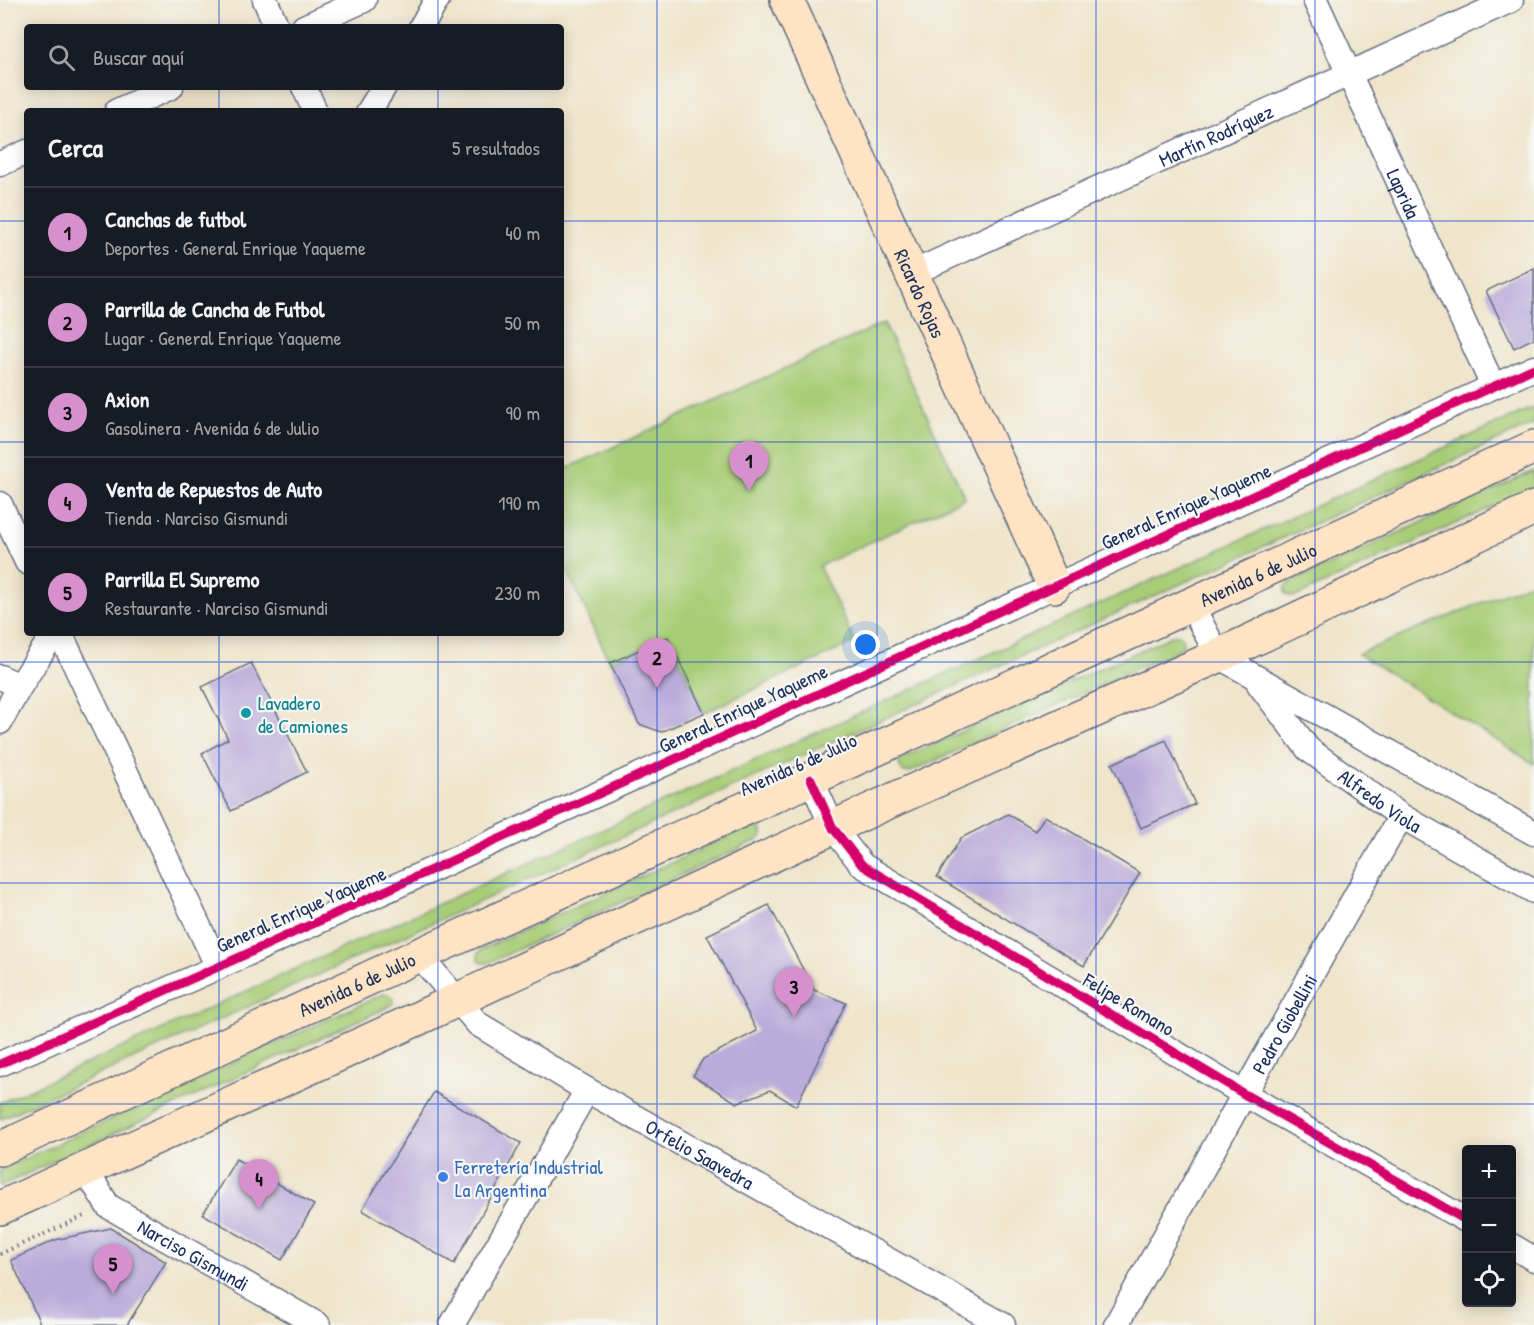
<!DOCTYPE html>
<html lang="es">
<head>
<meta charset="utf-8">
<style>
  :root { --surface:#171b24; --page:#242831; --text:#f1f3f6; --muted:#9ea1a6; --line:#363941; --accent:#d690ce }
  body { margin:0; font-family:"Patrick Hand",sans-serif; background:var(--page); color:var(--text) }
  .controls { position:absolute; right:18px; bottom:18px; display:grid; overflow:hidden; border-radius:6px; box-shadow:0 3px 15px #0003 }
  .controls button { width:54px; height:54px; display:grid; place-items:center; padding:0; border:0; border-bottom:2px solid var(--line); background:var(--surface); color:var(--text); font:30px sans-serif }
  .you { position:absolute; left:866px; top:645px; width:21px; height:21px; margin:-15px; border:4px solid #fff; border-radius:50%; background:#1a73e8; box-shadow:0 0 0 9px #1a73e833 }
  .badge { display:grid; place-items:center; width:39px; height:39px; border-radius:50%; background:var(--accent); color:#111; font-size:20px; font-weight:700 }
  .pin { position:absolute; translate:-50% -50px; filter:drop-shadow(0 2px 3px #0008) }
  .pin::after { content:''; position:absolute; top:32px; width:21px; height:18px; background:inherit; clip-path:polygon(0 0,100% 0,50% 100%) }
  .list { margin:0; padding:0; list-style:none }
  h2 { display:flex; justify-content:space-between; align-items:center; height:78px; margin:0; padding:0 24px; font-size:26px }
  h2 small { font-size:20px; font-weight:400; color:var(--muted) }
  .list li { display:grid; grid-template-columns:39px 1fr auto; gap:18px; align-items:center; box-sizing:border-box; height:90px; padding:0 24px; border-top:2px solid var(--line) }
  .list b { display:block; font-size:22px; white-space:nowrap }
  .list p { margin:0; font-size:20px; white-space:nowrap; color:var(--muted) }
  .list em { font-size:20px; font-style:normal; color:var(--muted) }
  .icon { flex:none; width:33px; height:33px; fill:none; stroke:currentColor; stroke-width:2; stroke-linecap:round; stroke-linejoin:round }
  .map { position:relative; flex:none; width:1534px; height:1325px; overflow:hidden }
  .search { position:absolute; background:var(--surface); box-shadow:0 3px 15px #0003; left:24px; top:24px; width:540px; height:66px; display:flex; align-items:center; gap:15px; box-sizing:border-box; padding:0 21px; border-radius:6px; color:var(--muted); font-size:22px }
  .panel { position:absolute; background:var(--surface); box-shadow:0 3px 15px #0003; left:24px; top:108px; width:540px; height:528px; border-radius:6px }
  .map>svg:first-child { display:block }
  .green { fill:#a8cd77; stroke:#627e6a; stroke-width:1.5 }
  .building { fill:#baabda }
  .lines { fill:none; stroke-linecap:round; stroke-linejoin:round }
  .street-casing { stroke:#656f84; stroke-width:27 }
  .secondary-casing { stroke:#656f84; stroke-width:36 }
  .path { stroke:#656f84; stroke-width:4; stroke-dasharray:1.5 4.5; stroke-linecap:butt }
  .street { stroke:#fff; stroke-width:24 }
  .secondary { stroke:#fee4c5; stroke-width:33 }
  .cycleway-casing { stroke:#f6f6f2; stroke-width:13 }
  .cycleway { stroke:#d6006c; stroke-width:9 }
  .grid { fill:none; stroke:#1d4ed8; stroke-width:1.5; stroke-opacity:0.55 }
  .culture-dot { fill:#0f9aa8; stroke:#f6f6f2; stroke-width:2 }
  .shop-dot { fill:#3f7fe0; stroke:#f6f6f2; stroke-width:2 }
  .labels { text-anchor:middle; dominant-baseline:central; stroke-width:4.5; stroke-linejoin:round; paint-order:stroke }
  .street-label { font-size:20px; fill:#1b2f5e; stroke:#f6f6f2 }
  .culture-label { font-size:20px; fill:#0d838f; stroke:#f6f6f2; text-anchor:start }
  .shop-label { font-size:20px; fill:#366cbe; stroke:#f6f6f2; text-anchor:start }
</style>
</head>
<body>
<div class="map">
<svg width="1534" height="1325" viewBox="0 0 1534 1325">
  <rect width="100%" height="100%" fill="#f6f6f2"/>
  <filter id="ink" filterUnits="userSpaceOnUse"><feTurbulence type="fractalNoise" baseFrequency=".0167" numOctaves="2"/><feDisplacementMap in="SourceGraphic" scale="12" xChannelSelector="R" yChannelSelector="G"/><feConvolveMatrix kernelMatrix="1 2 1 2 8 2 1 2 1" color-interpolation-filters="sRGB"/></filter>
  <filter id="wash" filterUnits="userSpaceOnUse"><feTurbulence type="fractalNoise" baseFrequency=".008" numOctaves="4" result="noise"/><feDisplacementMap in="SourceGraphic" scale="24" xChannelSelector="R" yChannelSelector="G"/><feGaussianBlur stdDeviation="1.35" result="paint"/><feColorMatrix in="noise" values="0 0 0 0 0 0 0 0 0 0 0 0 0 0 0 0 0 1.4 0 .05"/><feComposite in="paint" operator="in"/></filter>
  <g filter="url(#wash)">
    <rect width="100%" height="100%" fill="#efe5cb"/>
    <path class="green" d="M884,323L965,498L819,566L855,642L704,713L668,637L610,663L561,557V471Z
      M1534,407V424L0,1119V1103Z
      M1534,471V488L1295,597L1290,596L1285,593V587L1289,583Z
      M1534,581V764L1358,654Z
      M1174,635H1179L1183,639V645L1180,649L910,772H904L900,768L899,762L903,758Z
      M752,826H758L762,830V836L758,840L488,963H483L478,959V953L482,949Z
      M383,994H388L393,998V1004L388,1007L0,1186V1170Z"/>
    <g id="blocks">
      <path class="building" d="M1534,268V338L1514,348L1486,291Z
        M668,637L704,713L661,732L639,724L610,663Z
        M251,663L307,772L231,811L202,753L228,739L202,687Z
        M1166,740L1195,804L1141,828L1112,764Z
        M1008,814L1035,831L1045,816L1140,873L1084,966L937,877L961,838Z
        M769,905L814,990L846,1003L796,1106L770,1090L737,1103L693,1076L703,1059L757,1031L707,935Z
        M434,1092L521,1143L454,1264L362,1210Z
        M236,1159L314,1205L282,1260L203,1214Z
        M111,1228L166,1262L127,1325H41L11,1260L55,1240Z"/>
    </g>
  </g>
  <g filter="url(#ink)">
    <use href="#blocks" fill-opacity="0" stroke="#656f84" stroke-width="1.5"/>
    <g class="lines">
      <defs>
        <g id="street">
          <path d="M265,0L277,27"/>
          <path id="s1" d="M1315,0L1493,386"/>
          <path d="M304,27L364,0"/>
          <path d="M421,27L437,0"/>
          <path d="M304,87L315,111"/>
          <path d="M117,111L171,87"/>
          <path d="M369,111L384,87"/>
          <path d="M0,164L27,152"/>
          <path id="s2" d="M919,270L1511,0"/>
          <path d="M0,504L27,562"/>
          <path d="M1191,604L1218,656L1534,833"/>
          <path d="M60,633L218,967"/>
          <path d="M0,677L20,686"/>
          <path id="s3" d="M1259,684L1308,749L1401,816L1534,891"/>
          <path d="M0,722L20,686L54,633"/>
          <path d="M811,779L833,828L862,865L1244,1094L1466,1220"/>
          <path id="s4" d="M419,955L478,1024L587,1090L1003,1325"/>
          <path d="M0,1064L218,967L1534,368"/>
          <path id="s5" d="M85,1169L108,1206L318,1325"/>
          <path d="M1512,1246L1534,1259"/>
          <path d="M452,1325L587,1090"/>
          <path id="s6" d="M1116,1325L1244,1094L1401,816"/>
        </g>
        <g id="secondary">
          <path id="s7" d="M787,0L1054,586"/>
          <path id="s8" d="M0,1149L419,955L811,779L1534,447"/>
          <path d="M0,1208L419,1018L457,1000L897,798L1218,656L1534,508"/>
        </g>
      </defs>
      <use href="#street" class="street-casing"/>
      <use href="#secondary" class="secondary-casing"/>
      <path class="path" d="M0,1254L84,1216"/>
      <use href="#street" class="street"/>
      <use href="#secondary" class="secondary"/>
      <defs>
        <path id="cycleway" d="M811,779L833,828L862,865L1244,1094L1466,1220
          M0,1064L218,967L1534,368"/>
      </defs>
      <use href="#cycleway" class="cycleway-casing"/>
      <use href="#cycleway" class="cycleway"/>
    </g>
  </g>
  <path class="grid" d="M219,0V27M438,0V27M657,0V1325M877,0V1325M1096,0V1325M1315,0V1325M219,87V111M438,87V111M0,221H27M561,221H1534M0,442H27M561,442H1534M219,633V1325M438,633V1325M0,662H1534M0,883H1534M0,1104H1534"/>
  <circle class="culture-dot" cx="246" cy="713" r="6"/>
  <circle class="shop-dot" cx="443" cy="1177" r="6"/>
  <g class="labels">
    <g class="street-label">
      <text stroke="none"><textPath href="#s2" startOffset="326">Martín Rodríguez</textPath></text>
      <text stroke="none"><textPath href="#s1" startOffset="213">Laprida</textPath></text>
      <text stroke="none"><textPath href="#s7" startOffset="322">Ricardo Rojas</textPath></text>
      <text transform="translate(1186 506) rotate(-24)">General Enrique Yaqueme</text>
      <text stroke="none"><textPath href="#s8" startOffset="1383">Avenida 6 de Julio</textPath></text>
      <text transform="translate(743 708) rotate(-25)">General Enrique Yaqueme</text>
      <text transform="translate(798 764) rotate(-24)">Avenida 6 de Julio</text>
      <text stroke="none"><textPath href="#s3" startOffset="170">Alfredo Viola</textPath></text>
      <text transform="translate(301 909) rotate(-24)">General Enrique Yaqueme</text>
      <text stroke="none"><textPath href="#s8" startOffset="393">Avenida 6 de Julio</textPath></text>
      <text transform="translate(1129 1004) rotate(31)">Felipe Romano</text>
      <text stroke="none"><textPath href="#s6" startOffset="345">Pedro Giobellini</textPath></text>
      <text stroke="none"><textPath href="#s4" startOffset="348">Orfelio Saavedra</textPath></text>
      <text stroke="none"><textPath href="#s5" startOffset="142">Narciso Gismundi</textPath></text>
    </g>
    <g class="culture-label">
      <text x="258" y="702">Lavadero<tspan x="258" dy="23">de Camiones</tspan></text>
    </g>
    <g class="shop-label">
      <text x="455" y="1166">Ferretería Industrial<tspan x="455" dy="23">La Argentina</tspan></text>
    </g>
  </g>
</svg>
<div class="controls">
<button>+</button>
<button>−</button>
<button><svg class="icon" aria-label="locate" viewBox="0 0 24 24"><circle cx="12" cy="12" r="6"/><path d="M12 2v4M12 18v4M2 12h4M18 12h4"/></svg></button>
</div>
<div class="you"></div>
<div class="pin badge" style="left:749px;top:491px">1</div>
<div class="pin badge" style="left:657px;top:688px">2</div>
<div class="pin badge" style="left:794px;top:1017px">3</div>
<div class="pin badge" style="left:259px;top:1209px">4</div>
<div class="pin badge" style="left:113px;top:1294px">5</div>
<div class="search"><svg class="icon" aria-label="search" viewBox="0 0 24 24"><circle cx="10" cy="10" r="6"/><path d="M15 15l6 6"/></svg>Buscar aquí</div>
<section class="panel">
<h2>Cerca<small>5 resultados</small></h2>
<ul class="list">
<li><span class="badge">1</span><div><b>Canchas de futbol</b><p>Deportes · General Enrique Yaqueme</p></div><em>40 m</em></li>
<li><span class="badge">2</span><div><b>Parrilla de Cancha de Futbol</b><p>Lugar · General Enrique Yaqueme</p></div><em>50 m</em></li>
<li><span class="badge">3</span><div><b>Axion</b><p>Gasolinera · Avenida 6 de Julio</p></div><em>90 m</em></li>
<li><span class="badge">4</span><div><b>Venta de Repuestos de Auto</b><p>Tienda · Narciso Gismundi</p></div><em>190 m</em></li>
<li><span class="badge">5</span><div><b>Parrilla El Supremo</b><p>Restaurante · Narciso Gismundi</p></div><em>230 m</em></li>
</ul>
</section>
</div>
</body>
</html>
